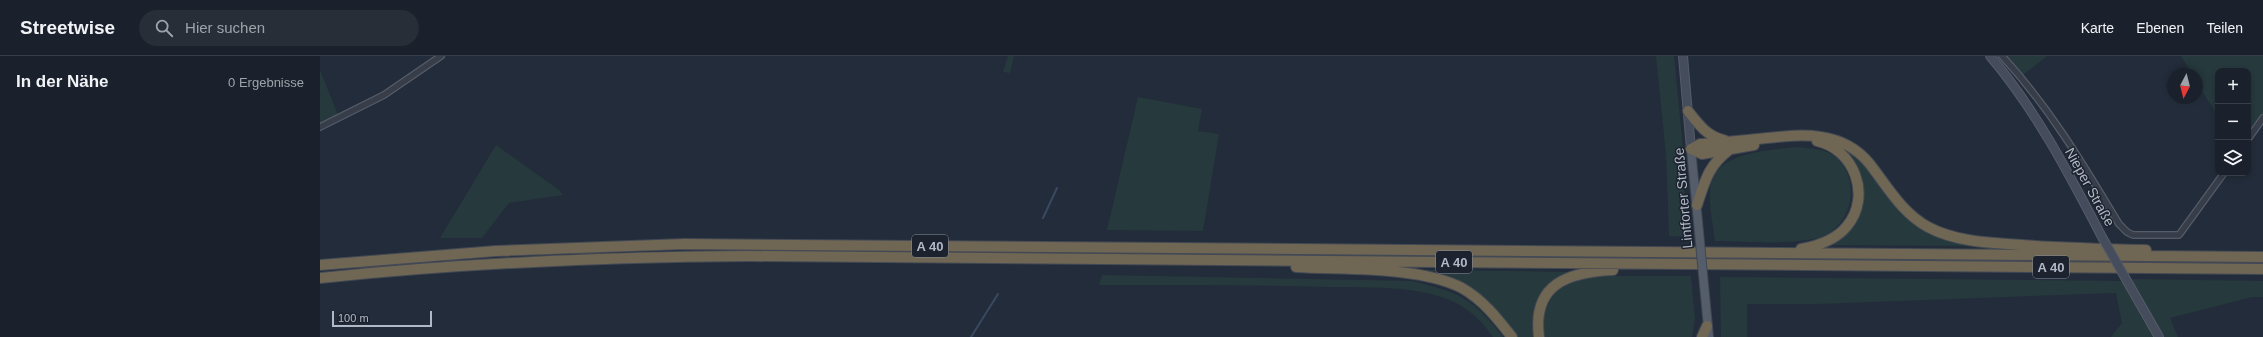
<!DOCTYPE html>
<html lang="de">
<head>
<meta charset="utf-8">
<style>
  :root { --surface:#1a212c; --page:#272e38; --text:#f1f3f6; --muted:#9fa3a9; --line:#383e48 }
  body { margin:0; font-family:Arial,sans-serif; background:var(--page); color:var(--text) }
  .controls { position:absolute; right:12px; top:12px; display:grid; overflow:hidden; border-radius:8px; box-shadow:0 2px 6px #0003 }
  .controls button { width:36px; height:36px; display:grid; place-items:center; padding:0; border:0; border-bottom:1px solid var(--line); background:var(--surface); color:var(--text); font:20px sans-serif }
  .compass { position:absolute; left:1847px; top:12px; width:36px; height:36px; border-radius:50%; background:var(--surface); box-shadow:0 2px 6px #0003; rotate:187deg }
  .scale { position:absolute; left:12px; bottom:10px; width:100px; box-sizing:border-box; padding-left:4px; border:2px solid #b2b9c6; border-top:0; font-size:11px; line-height:14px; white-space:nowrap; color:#b2b9c6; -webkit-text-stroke:3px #1c232f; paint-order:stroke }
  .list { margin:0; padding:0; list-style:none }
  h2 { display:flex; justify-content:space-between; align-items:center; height:52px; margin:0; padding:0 16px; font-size:17px }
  h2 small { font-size:13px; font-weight:400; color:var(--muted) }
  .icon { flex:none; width:22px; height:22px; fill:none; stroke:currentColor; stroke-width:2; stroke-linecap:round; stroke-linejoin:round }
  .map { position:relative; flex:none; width:1943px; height:281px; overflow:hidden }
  header { display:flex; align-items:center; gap:24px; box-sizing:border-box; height:56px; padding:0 20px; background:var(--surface); border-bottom:1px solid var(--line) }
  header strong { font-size:19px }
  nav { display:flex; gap:22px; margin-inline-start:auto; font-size:14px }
  .search { width:280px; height:36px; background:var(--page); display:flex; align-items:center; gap:10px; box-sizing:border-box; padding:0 14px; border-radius:22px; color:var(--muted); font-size:15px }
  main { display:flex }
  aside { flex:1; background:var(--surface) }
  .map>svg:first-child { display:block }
  .green { fill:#26393c }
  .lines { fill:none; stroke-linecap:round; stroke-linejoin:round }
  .stream { stroke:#394962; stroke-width:2 }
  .street-casing { stroke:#555c68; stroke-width:8 }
  .secondary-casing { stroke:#555c68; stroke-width:10 }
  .primary-casing { stroke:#404753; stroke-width:10 }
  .highway-casing { stroke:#424955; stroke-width:12 }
  .street { stroke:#373e4a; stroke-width:5.5 }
  .secondary { stroke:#454d5d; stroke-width:8 }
  .primary { stroke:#555d6a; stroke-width:8 }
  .highway { stroke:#706654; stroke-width:10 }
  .secondary-bridge-casing { stroke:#555c68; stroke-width:10; stroke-linecap:butt }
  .primary-bridge-casing { stroke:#404753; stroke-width:10; stroke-linecap:butt }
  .secondary-bridge { stroke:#454d5d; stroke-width:8 }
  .primary-bridge { stroke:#555d6a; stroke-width:8 }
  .labels { text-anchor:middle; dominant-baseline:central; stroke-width:3; stroke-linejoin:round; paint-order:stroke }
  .shield { fill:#1c232f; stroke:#858c99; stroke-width:1 }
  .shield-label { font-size:13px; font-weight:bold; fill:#b2b9c6 }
  .street-label { font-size:14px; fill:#b2b9c6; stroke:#1c232f }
</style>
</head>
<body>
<header>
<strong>Streetwise</strong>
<div class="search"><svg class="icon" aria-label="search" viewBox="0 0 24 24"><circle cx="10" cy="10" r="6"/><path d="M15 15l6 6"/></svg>Hier suchen</div>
<nav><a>Karte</a><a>Ebenen</a><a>Teilen</a></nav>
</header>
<main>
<aside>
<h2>In der Nähe<small>0 Ergebnisse</small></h2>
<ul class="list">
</ul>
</aside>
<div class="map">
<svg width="1943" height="281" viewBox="0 0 1943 281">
  <rect width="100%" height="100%" fill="#232c3a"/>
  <path class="green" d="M688,0H694L690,17L683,16Z
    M1336,0H1354L1363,92L1366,181L1349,180L1346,99Z
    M1687,0H1727L1703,19Z
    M1861,0H1943V62L1928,83V15H1898V60L1877,27V18H1872Z
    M0,14L18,59L0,67Z
    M818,41L882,53L878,75L899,78L883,175L787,174Z
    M1513,88L1534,97L1578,149L1648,188L1647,190L1504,189L1513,185L1542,140Z
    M176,89L239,134L243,139L189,147L162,182H120Z
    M1475,91C1487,92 1502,92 1513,99C1540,119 1535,162 1507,178C1484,191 1422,185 1395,185C1393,169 1389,152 1390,136C1390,96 1446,95 1475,91Z
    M1104,214L1253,216L1216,252L1213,270L1215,281H1194L1168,248L1100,217Z
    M782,219L1092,225C1139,236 1153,242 1183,281H1173C1160,263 1146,249 1124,242C1087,229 1046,232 1007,231C931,229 855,229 779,229Z
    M1282,220H1371L1375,263L1372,281H1224C1220,255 1231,231 1258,223C1265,221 1274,221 1282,220Z
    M1400,221L1802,225L1834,281H1791L1802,267L1796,237L1498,248H1427V281H1401Z
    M1812,223L1943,225V241H1932L1850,262L1858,281H1843Z"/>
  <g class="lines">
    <path class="stream" d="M723,162L737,132
      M651,281L678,238"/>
    <defs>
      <path id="street" d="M1682,0C1730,52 1763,108 1799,168L1807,176L1813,179H1859L1904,117
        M0,71L64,39L121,0
        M1928,83L1943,62"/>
      <path id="secondary" d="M1363,0L1371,93
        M1670,0C1716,54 1749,118 1782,181
        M1811,232L1839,281"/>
      <path id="primary" d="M1371,93L1379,176
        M1384,229L1389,281"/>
      <path id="highway" d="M1368,55C1379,69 1387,80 1404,84
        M1371,93L1380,88C1399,87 1418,85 1437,83C1477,79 1520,72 1549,107C1567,130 1582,157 1608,171C1636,186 1671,187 1702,189C1744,192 1785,193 1826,194
        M1371,93L1382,98L1434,89
        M1377,149C1385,125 1388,110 1409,94
        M1481,193C1497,190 1516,184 1527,170C1552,140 1534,93 1497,85
        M0,209L176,195L364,188L1943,201
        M976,211C1023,214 1100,210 1142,232C1163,244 1177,262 1192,281
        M0,222C143,207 286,201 429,200L1943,213
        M1219,281C1212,228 1248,216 1293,214
        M1382,281L1387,270"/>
    </defs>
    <use href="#street" class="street-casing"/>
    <use href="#secondary" class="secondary-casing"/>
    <use href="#primary" class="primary-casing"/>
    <use href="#highway" class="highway-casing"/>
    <use href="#street" class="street"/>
    <use href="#secondary" class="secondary"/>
    <use href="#primary" class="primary"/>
    <use href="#highway" class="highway"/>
    <defs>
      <path id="secondary-bridge" d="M1782,181L1811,232"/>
      <path id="primary-bridge" d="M1379,176L1384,229"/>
    </defs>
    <use href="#secondary-bridge" class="secondary-bridge-casing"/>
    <use href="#primary-bridge" class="primary-bridge-casing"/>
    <use href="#secondary-bridge" class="secondary-bridge"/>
    <use href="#primary-bridge" class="primary-bridge"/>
  </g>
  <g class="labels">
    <g class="shield">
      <rect x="592" y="179" width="36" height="22" rx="3"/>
      <rect x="1116" y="195" width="36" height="22" rx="3"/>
      <rect x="1713" y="200" width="36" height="22" rx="3"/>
    </g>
    <g class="shield-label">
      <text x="610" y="190">A 40</text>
      <text x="1134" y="206">A 40</text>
      <text x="1731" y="211">A 40</text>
    </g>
    <g class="street-label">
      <text transform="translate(1770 131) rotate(61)">Nieper Straße</text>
      <text transform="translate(1363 142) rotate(-95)">Lintforter Straße</text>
    </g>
  </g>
</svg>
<div class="controls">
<button>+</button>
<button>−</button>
<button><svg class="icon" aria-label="layers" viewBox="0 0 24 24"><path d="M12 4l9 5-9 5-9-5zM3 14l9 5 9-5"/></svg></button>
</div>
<svg class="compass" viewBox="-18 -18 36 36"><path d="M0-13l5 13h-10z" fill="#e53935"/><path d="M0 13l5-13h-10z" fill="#9fa3a9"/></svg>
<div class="scale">100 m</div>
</div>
</main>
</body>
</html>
